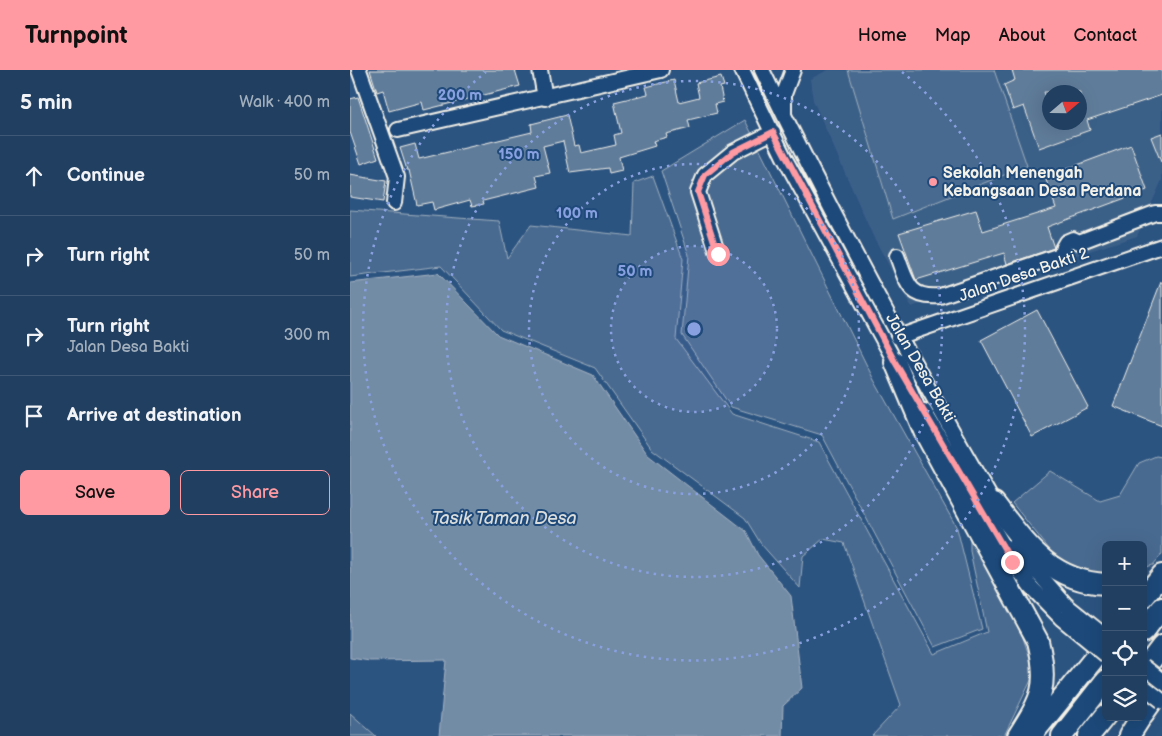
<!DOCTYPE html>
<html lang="en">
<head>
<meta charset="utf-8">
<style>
  :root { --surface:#213f61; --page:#294667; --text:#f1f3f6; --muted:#a2afbd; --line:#3e5876; --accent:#ff9aa2 }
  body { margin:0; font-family:"Balsamiq Sans",sans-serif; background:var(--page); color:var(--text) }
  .controls { position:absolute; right:15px; bottom:15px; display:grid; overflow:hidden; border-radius:8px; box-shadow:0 5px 20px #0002 }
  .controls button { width:45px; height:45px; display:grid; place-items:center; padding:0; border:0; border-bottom:1px solid var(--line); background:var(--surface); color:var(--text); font:25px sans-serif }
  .compass { position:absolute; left:692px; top:15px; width:45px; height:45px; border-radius:50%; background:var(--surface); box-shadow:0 5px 20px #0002; rotate:70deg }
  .stop { position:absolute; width:15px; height:15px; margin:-11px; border:4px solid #ff9aa2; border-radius:50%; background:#fff }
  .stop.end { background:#ff9aa2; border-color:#fff; box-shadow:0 1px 5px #0008 }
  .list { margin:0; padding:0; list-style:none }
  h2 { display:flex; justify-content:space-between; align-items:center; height:65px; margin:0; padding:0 20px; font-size:21px }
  h2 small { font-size:16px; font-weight:400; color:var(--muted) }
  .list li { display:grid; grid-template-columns:32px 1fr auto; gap:15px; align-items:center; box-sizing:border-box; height:80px; padding:0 20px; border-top:1px solid var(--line) }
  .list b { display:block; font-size:19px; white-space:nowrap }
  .list p { margin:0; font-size:16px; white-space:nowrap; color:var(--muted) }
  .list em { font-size:16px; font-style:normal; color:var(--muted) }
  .actions { display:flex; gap:10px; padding:15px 20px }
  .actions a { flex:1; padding:11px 0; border:1px solid var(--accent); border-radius:8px; text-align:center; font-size:18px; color:var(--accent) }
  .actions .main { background:var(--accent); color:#111 }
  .icon { flex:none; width:28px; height:28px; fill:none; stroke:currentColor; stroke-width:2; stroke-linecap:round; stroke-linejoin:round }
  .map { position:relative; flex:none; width:812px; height:666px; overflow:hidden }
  header { display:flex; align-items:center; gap:30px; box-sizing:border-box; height:70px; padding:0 25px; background:var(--accent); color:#111 }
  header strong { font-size:24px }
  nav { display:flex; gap:28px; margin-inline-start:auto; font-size:18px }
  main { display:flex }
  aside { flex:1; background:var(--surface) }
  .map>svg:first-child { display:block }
  .built { fill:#3b6088; fill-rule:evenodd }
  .green { fill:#496b90; stroke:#9eaebc }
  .water { fill:#738ca6; stroke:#a7b4c0 }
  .building { fill:#5e7b9a; stroke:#f4f1e8; fill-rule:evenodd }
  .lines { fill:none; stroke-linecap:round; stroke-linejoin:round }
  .minor-casing { stroke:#f4f1e8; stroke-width:18 }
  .highway-casing { stroke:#f4f1e8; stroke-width:24 }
  .minor { stroke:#1f4a7a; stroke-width:14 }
  .highway { stroke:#1f4a7a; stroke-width:20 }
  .minor-bridge-casing { stroke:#f4f1e8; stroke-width:18; stroke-linecap:butt }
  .minor-bridge { stroke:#1f4a7a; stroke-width:14 }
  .route { stroke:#ff9aa2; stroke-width:6 }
  .ring { fill:none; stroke:#88a0e0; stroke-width:2.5; stroke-dasharray:2.5 5 }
  .poi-dot { fill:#ff9aa2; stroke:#1f4a7a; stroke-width:2 }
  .labels { text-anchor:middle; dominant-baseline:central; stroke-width:4; stroke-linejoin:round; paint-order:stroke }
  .poi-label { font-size:16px; font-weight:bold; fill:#f4f1e8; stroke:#1f4a7a; text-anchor:start }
  .street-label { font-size:16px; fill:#f4f1e8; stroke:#1f4a7a }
  .water-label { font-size:18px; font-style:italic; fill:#dadddb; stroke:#1f4a7a }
  .centre { fill:#88a0e0; stroke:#1f4a7a; stroke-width:2.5 }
  .ring-label { font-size:15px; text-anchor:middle; font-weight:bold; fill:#88a0e0; stroke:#1f4a7a; stroke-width:4; stroke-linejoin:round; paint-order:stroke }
</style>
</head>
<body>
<header>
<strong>Turnpoint</strong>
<nav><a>Home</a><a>Map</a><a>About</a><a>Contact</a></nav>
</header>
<main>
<aside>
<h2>5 min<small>Walk · 400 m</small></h2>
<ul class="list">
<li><svg class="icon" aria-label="ahead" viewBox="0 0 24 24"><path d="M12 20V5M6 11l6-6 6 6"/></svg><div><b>Continue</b></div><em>50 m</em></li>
<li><svg class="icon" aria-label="right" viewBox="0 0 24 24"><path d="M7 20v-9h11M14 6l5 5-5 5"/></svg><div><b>Turn right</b></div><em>50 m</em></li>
<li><svg class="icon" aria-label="right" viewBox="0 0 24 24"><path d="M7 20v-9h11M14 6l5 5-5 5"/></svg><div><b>Turn right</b><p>Jalan Desa Bakti</p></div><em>300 m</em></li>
<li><svg class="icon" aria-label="arrive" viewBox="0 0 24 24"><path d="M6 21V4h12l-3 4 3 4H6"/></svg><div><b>Arrive at destination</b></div></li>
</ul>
<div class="actions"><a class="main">Save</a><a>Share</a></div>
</aside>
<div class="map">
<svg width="812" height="666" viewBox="0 0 812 666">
  <rect width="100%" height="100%" fill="#2c5481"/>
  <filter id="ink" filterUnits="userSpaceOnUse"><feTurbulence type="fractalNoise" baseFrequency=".02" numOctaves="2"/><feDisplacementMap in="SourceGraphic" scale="10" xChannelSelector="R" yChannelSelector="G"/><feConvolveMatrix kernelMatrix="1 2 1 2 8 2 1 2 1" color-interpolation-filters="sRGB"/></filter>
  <g filter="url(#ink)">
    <path class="built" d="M478,0H812V110L787,166L561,237L522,164L463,30L460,9ZM700,22H730V52H700Z"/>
    <path class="green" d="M498,0H644L677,96L543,149Z
      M395,50L524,310L607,458L632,559L585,577L472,365L381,337L332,265L339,185L311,101Z
      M303,106L333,189L326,269L382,344L469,372L584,584L637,562L620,481V460L667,551L685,602L654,666H522L551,635L494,473L473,469L453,486L450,518L411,474L395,448L302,379L245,298L151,260L91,196L0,207V140L149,151L157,188L181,155L282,166L284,113Z
      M806,386L812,387V484L803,495L793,498V475H756V505L737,503L708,490L662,433L700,401L750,431L770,425L789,393Z
      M0,643L26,666H0Z"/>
    <path class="water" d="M88,203L148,265L243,305L298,385L396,461L408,485L441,526L452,618L433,636L432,666H89L96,590L20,591L0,588V213Z"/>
    <path class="building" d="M20,0H165L170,16L74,40L72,32L39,41L33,20L27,22Z
      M662,0H812V25L737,50L740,60L689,78L674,36L663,40L654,15L665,10ZM694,22H730V52H700V39Z
      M371,7L374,16L370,17L373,32L365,34L367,43L338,50L340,58L316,64L317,67L303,71L305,76L269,87L272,101L259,104L258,98L220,103L213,71L193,76L200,103L186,106L189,117L133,131L134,134L122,136L120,130L84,140L82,132L67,135L59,100H57L50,78L65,74L69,89L182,62L181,54L217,45L224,76L229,75L231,83L253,78L266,75L264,65L271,63L264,32L298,24L296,17L324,10L329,32L349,27L346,13Z
      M8,27L28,88L11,94L0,62V29Z
      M812,63V92H811L801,67Z
      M781,75L797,120L697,157L704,178L657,194L654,183L566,210L549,163L626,140L633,161L706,138L695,107Z
      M0,105L36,111L33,132L0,127Z
      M811,212H812V356L763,336Z
      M687,240L738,337L682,367L631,270Z"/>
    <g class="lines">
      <defs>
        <path id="minor" d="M9,0L47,107L44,133
          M190,0L195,28
          M392,0L434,87L549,299
          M412,0C484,150 564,296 647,439
          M434,44V24L443,0
          M48,60L311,0
          M368,184L348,122L355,105L383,82L423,62
          M547,186C557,212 558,229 590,226L713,184L712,179L716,172L723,169L729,172L805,143H812
          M548,267L812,176
          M574,341L663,492L681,517L711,548
          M666,471L680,494L716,535"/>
        <path id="highway" d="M545,292L574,361L688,571C699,616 692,628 668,666
          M644,433C676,474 700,511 756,514
          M793,528L812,505
          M793,562L812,538
          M793,601L812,576
          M793,644L812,617
          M681,666L756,574
          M712,666L756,610
          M739,666L756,645
          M779,666L791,647"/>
      </defs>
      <use href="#minor" class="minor-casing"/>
      <use href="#highway" class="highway-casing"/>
      <use href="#minor" class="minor"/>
      <use href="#highway" class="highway"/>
      <defs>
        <path id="minor-bridge" d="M716,535L756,567
          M711,548L756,585
          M793,596L812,611
          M793,616L812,631"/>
      </defs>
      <use href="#minor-bridge" class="minor-bridge-casing"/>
      <use href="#minor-bridge" class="minor-bridge"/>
    </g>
  </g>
  <g class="lines" filter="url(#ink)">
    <path class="route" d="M368,184L348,122L355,105L383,82L423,62L545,292L662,492"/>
  </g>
  <circle cx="344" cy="259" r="83" fill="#88a0e0" fill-opacity=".12"/>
  <g class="ring">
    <circle cx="344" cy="259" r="83"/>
    <circle cx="344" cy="259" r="165"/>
    <circle cx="344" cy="259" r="248"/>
    <path d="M552 2A331 331 0 1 1 136 2"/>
  </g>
  <circle class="poi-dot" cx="583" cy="112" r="5"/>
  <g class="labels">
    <g class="poi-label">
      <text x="593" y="103">Sekolah Menengah<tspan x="593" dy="18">Kebangsaan Desa Perdana</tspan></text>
    </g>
    <g class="street-label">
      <text transform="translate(674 205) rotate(-19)">Jalan Desa Bakti 2</text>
      <text transform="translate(570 298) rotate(60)">Jalan Desa Bakti</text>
    </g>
    <g class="water-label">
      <text x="154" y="448">Tasik Taman Desa</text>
    </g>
  </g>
  <circle cx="344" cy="259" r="8" class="centre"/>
  <g class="ring-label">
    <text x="110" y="30">200 m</text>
    <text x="169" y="89">150 m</text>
    <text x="227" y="148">100 m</text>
    <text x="285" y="206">50 m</text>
  </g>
</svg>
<div class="controls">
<button>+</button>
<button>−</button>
<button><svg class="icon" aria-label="locate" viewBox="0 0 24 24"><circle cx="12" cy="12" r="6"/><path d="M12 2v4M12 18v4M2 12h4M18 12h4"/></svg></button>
<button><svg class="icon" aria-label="layers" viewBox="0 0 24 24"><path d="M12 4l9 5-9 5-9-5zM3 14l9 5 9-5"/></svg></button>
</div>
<svg class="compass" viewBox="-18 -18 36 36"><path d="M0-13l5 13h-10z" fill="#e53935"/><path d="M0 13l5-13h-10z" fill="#a2afbd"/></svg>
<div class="stop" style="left:368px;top:184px"></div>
<div class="stop end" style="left:662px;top:492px"></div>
</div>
</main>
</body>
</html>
